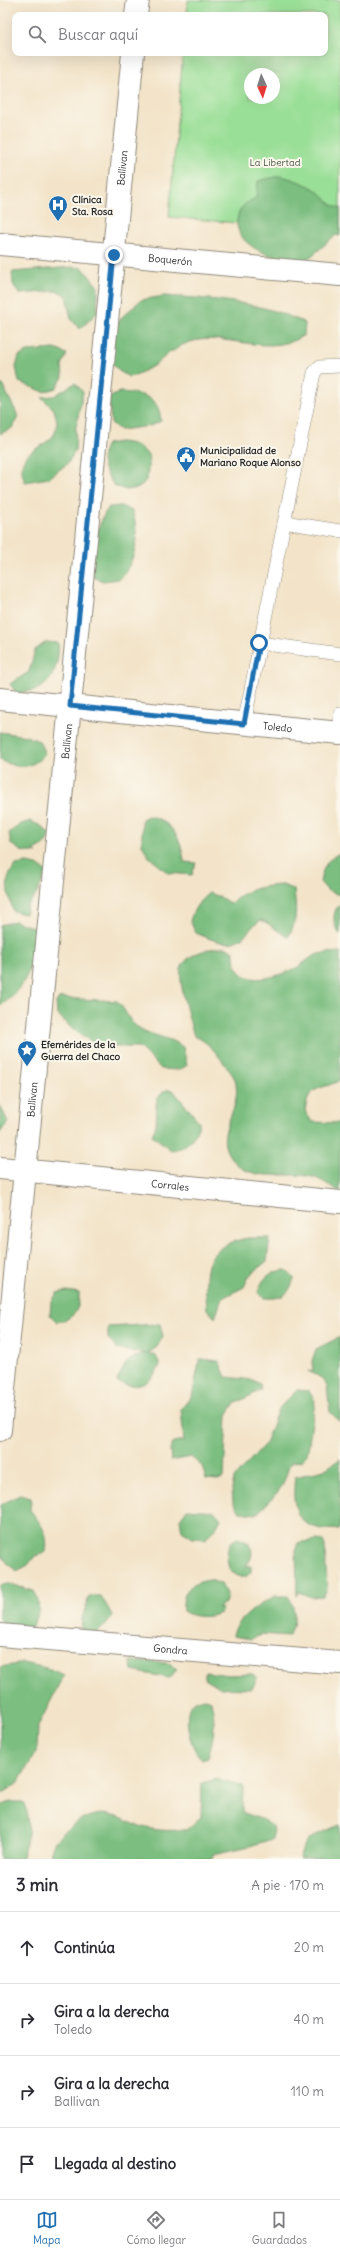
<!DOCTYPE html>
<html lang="es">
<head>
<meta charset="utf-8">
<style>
  :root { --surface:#fff; --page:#f2f2f3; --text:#2b2b33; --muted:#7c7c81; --line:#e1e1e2; --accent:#1f6fb2 }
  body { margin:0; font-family:Delius,sans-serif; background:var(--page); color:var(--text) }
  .compass { position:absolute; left:244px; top:68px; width:36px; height:36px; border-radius:50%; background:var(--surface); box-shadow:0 4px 16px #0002; rotate:176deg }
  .stop { position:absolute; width:12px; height:12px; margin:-9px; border:3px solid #1f6fb2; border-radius:50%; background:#fff }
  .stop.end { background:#1f6fb2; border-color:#fff; box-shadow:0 1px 4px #0008 }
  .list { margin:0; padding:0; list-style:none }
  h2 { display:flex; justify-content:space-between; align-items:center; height:52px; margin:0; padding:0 16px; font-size:17px }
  h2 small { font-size:13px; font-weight:400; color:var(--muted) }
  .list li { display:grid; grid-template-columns:26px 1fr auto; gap:12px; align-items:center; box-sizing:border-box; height:72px; padding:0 16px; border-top:1px solid var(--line) }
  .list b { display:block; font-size:15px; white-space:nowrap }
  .list p { margin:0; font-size:13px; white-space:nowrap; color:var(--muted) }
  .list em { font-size:13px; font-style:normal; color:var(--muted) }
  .icon { flex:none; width:22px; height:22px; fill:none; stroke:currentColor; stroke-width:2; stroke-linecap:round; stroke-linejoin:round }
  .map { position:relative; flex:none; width:340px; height:1859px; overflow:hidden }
  .search { position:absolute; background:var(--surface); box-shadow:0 4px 16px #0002; left:12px; right:12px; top:12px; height:44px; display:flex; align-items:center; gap:10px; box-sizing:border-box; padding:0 14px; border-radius:8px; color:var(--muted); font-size:15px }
  .sheet { height:340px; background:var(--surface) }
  nav { display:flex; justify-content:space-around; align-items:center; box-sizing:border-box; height:56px; border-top:1px solid var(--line); background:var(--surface); font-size:11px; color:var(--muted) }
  nav a { display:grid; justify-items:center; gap:2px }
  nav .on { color:var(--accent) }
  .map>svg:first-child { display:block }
  .green { fill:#9adf97; stroke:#628561; fill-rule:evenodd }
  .forest { fill:#7bbe80; stroke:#537456 }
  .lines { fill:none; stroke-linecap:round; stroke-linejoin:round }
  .service-casing { stroke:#8f887a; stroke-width:14 }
  .minor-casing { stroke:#8f887a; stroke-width:24 }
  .tertiary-casing { stroke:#8f887a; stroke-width:24 }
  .service { stroke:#fff; stroke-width:13 }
  .minor { stroke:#fff; stroke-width:22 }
  .tertiary { stroke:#fff; stroke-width:22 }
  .route { stroke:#1f6fb2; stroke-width:5 }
  .labels { text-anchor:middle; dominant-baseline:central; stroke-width:4; stroke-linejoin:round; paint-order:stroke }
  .park-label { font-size:10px; fill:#475846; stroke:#fbf7ec }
  .street-label { font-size:10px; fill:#2b2b2b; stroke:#fbf7ec }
  .poi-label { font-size:10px; font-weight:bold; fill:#2b2b2b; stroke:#fbf7ec; text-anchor:start }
</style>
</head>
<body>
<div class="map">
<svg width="340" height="1859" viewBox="0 0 340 1859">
  <rect width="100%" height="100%" fill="#fbf7ec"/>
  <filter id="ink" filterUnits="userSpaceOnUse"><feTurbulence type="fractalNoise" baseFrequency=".025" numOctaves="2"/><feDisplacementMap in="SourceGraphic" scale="8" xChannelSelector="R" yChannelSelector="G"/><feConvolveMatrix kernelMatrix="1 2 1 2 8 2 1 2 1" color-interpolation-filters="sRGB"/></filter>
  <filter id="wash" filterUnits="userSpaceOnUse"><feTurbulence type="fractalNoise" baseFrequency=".012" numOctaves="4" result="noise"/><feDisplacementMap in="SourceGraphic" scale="16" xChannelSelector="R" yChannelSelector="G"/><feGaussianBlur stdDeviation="0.9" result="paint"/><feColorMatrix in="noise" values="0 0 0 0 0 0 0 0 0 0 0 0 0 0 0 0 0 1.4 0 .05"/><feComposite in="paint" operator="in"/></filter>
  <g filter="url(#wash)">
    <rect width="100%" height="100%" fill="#f3e4c9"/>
    <path class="green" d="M188,0H340V232L169,217L183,53H325V15H187ZM250,74H274V98H250Z"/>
    <path class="forest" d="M280,176C290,178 304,183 313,188C324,194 325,204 340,208V236L336,235C327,241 314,257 305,259C283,264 234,248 237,220C239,207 245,203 256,198L258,181Z
      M72,267L83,268L98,287L97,313L80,329L71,319L66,295L57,291L19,294L13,284L12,272Z
      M164,296C215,299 258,301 305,323L304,335C264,363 211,320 173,351H170C159,364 145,372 129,377L119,371L111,362L116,325L123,316L141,300Z
      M55,349L67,354L62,365L63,377L56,388L44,392L19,382L16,367L19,356L30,351Z
      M75,383L83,392L76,427L75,451L68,463L49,478L25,482C7,439 71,455 54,410C52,406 45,402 42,397L54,396Z
      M0,384L4,386C7,398 15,406 18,417L12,428L0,434Z
      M120,392C142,394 159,395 161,421L150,426L120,430L111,423L109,398Z
      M119,442C133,443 141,445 149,457L147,479L139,488L127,490L114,486C104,469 97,463 107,444Z
      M121,506L132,511C140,535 137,559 120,579L103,581L93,577C92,555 96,524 109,507Z
      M46,642L58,643C60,660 54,684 35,690C29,692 23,691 17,694L10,684L29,672L35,650Z
      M0,732L26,736L39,741L45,754C30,770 19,769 0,760Z
      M148,816C172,820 182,840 184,862L196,863L192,875L168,873L148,856L142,844V819Z
      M30,821L41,826L50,834L45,844L33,851L37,853L21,851L11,844L9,833L19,825Z
      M340,853V895L328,891L320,882C323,868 326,859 340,853Z
      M27,863L37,865L47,872L36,895L27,906L25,914L13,911C8,891 2,882 16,865Z
      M283,885L294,890C296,908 298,921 288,937C278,932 272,925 261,920C252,925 250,931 243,937C228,949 211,939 196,933L190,921C194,908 199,901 209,893L220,897L231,904C245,888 263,886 283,885Z
      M340,904V934C333,927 331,912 340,904Z
      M15,921L38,929C31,964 32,983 0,1006V925Z
      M224,947L234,951C232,991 274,979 298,967C304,963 311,956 319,954C325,952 333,953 340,952V1080C322,1091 309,1083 305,1111L312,1122L340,1123V1192C330,1186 320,1178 308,1176C281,1172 249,1183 231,1158C211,1132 244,1111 235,1080C233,1074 227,1067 223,1062C215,1051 207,1041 194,1036C190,1023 178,981 181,969C186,953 210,948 224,947Z
      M60,998L117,1001C126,1009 128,1022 139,1028C153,1037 170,1037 183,1047L187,1065L180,1070L161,1069L139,1047H106L94,1043L71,1028L57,1014L56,1002Z
      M166,1090H173L199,1122C198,1137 185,1149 171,1150L152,1135C154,1131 156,1127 156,1123C159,1107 150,1102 166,1090Z
      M0,1105L8,1122L0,1133Z
      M248,1238H270L267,1261L249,1276L244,1287L222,1298L215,1318L207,1309C204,1269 203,1246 248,1238Z
      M286,1270L294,1278C289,1296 282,1299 264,1298L258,1293C262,1277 271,1271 286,1270Z
      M67,1291L79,1293C80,1310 74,1319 57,1322L50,1315L51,1303L57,1293Z
      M160,1324L163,1336L157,1347L147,1354H155L160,1365C150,1386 138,1389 117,1382C124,1365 126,1358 146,1354L117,1349L108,1338V1327Z
      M340,1337V1422L330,1412L327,1386L320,1377L308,1371L313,1372L312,1361L316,1349Z
      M200,1359L219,1361L226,1377L253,1380L260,1384L261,1390L234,1404L227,1415L224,1477L218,1480L206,1479L202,1466L191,1457L171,1461L170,1449L172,1444L178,1441H184L181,1409L192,1396Z
      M297,1390L309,1391L315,1401L308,1450L303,1460L291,1463C287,1470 286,1477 283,1484C279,1492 263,1508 256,1514L240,1512L233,1502L232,1489L234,1478L265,1444L278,1409Z
      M340,1459V1529C301,1532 290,1515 295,1477L324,1470Z
      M20,1495L31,1498L30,1510C41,1524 49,1533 46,1552L35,1556L28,1565L17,1571L9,1565L0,1553V1505Z
      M187,1509L214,1511L221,1519L215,1530L205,1539L193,1538L182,1531L180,1519Z
      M238,1538L249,1543C254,1552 252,1559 246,1566H251V1572L246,1577H240L230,1571C226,1559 224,1543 238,1538Z
      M317,1540L323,1541L325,1546L327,1590L323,1596L311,1597L299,1592L297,1595L296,1549L298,1543Z
      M210,1580L221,1584L227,1596L225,1603L217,1608H222L220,1613C209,1618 193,1618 183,1611C182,1591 189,1583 210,1580Z
      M10,1584L34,1591C44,1611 36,1619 27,1636L10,1634L0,1620V1585Z
      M89,1596H101L112,1615L106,1625L96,1633L81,1632L82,1619Z
      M276,1596H288C296,1607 296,1624 289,1636L261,1634L260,1636H257L251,1639L233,1636C233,1622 263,1601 276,1596Z
      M131,1661L167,1663L177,1669L170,1678L132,1671Z
      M24,1663L50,1669L64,1675L38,1726L37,1750L18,1783L9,1790L0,1793V1667Z
      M205,1672L229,1675L253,1674L257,1678L252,1689L221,1688L205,1678Z
      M206,1699L211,1701C217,1725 213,1739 208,1757L202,1759C191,1750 183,1720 190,1706C193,1700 200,1700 206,1699Z
      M218,1779L243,1786L242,1812L263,1820L273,1827L272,1839L250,1846L213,1854V1859H50C51,1844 56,1838 68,1829C109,1797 118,1826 159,1830C168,1831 178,1830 186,1830L201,1817L202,1783Z
      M11,1802H23C33,1822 28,1838 21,1859H0V1806Z
      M340,1825V1859H300C303,1836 321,1833 340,1825Z"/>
  </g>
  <g filter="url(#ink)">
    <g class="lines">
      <defs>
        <path id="service" d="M284,522L340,531
          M259,643L340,654
          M244,724L314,373L319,367L340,366
          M339,733L340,714"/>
        <g id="minor">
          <path d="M136,15L138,0"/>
          <path id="s1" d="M0,699L340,733"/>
          <path id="s2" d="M0,1168L340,1202"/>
          <path id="s3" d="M0,1430L133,53"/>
          <path id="s4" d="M0,1635L340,1663"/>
        </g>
        <g id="tertiary">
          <path id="s5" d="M0,244L340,275"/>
        </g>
      </defs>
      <use href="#service" class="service-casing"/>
      <use href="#minor" class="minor-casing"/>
      <use href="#tertiary" class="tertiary-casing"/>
      <use href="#service" class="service"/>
      <use href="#minor" class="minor"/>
      <use href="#tertiary" class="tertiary"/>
    </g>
  </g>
  <g class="lines" filter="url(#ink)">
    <path class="route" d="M114,255L70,706L244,724L259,643"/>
  </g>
  <defs>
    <symbol id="hospital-pin" viewBox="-11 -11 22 30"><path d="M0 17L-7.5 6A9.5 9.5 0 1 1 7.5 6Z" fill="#1f6fb2" stroke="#fbf7ec"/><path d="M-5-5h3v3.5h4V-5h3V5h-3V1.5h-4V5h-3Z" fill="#fff"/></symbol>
    <symbol id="civic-pin" viewBox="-11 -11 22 30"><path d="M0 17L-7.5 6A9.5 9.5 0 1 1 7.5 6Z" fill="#1f6fb2" stroke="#fbf7ec"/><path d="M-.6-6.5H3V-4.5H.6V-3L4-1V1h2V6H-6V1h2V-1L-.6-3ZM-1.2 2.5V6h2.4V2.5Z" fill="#fff"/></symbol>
    <symbol id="sight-pin" viewBox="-11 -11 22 30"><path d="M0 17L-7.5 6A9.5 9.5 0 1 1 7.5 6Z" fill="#1f6fb2" stroke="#fbf7ec"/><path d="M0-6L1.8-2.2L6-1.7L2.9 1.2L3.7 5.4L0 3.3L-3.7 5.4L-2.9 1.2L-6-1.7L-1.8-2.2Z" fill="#fff"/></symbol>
  </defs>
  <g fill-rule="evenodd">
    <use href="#hospital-pin" x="47" y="194" width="22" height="30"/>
    <use href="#civic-pin" x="175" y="445" width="22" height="30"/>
    <use href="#sight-pin" x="16" y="1039" width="22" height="30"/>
  </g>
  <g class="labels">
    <g class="park-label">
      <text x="275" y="162">La Libertad</text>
    </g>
    <g class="street-label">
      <text stroke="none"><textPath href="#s3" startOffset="1268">Ballivan</textPath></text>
      <text stroke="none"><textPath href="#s5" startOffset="171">Boquerón</textPath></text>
      <text stroke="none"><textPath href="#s1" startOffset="279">Toledo</textPath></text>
      <text stroke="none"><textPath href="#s3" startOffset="692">Ballivan</textPath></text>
      <text stroke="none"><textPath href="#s3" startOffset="332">Ballivan</textPath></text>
      <text stroke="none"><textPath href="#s2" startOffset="171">Corrales</textPath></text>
      <text stroke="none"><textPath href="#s4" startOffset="171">Gondra</textPath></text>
    </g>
    <g class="poi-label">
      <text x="72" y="199">Clínica<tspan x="72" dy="12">Sta. Rosa</tspan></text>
      <text x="200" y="450">Municipalidad de<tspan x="200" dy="12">Mariano Roque Alonso</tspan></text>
      <text x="41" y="1044">Efemérides de la<tspan x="41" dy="12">Guerra del Chaco</tspan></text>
    </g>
  </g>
</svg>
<svg class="compass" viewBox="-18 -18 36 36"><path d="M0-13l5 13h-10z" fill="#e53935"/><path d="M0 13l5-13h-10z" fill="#7c7c81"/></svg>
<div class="stop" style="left:259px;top:643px"></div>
<div class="stop end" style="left:114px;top:255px"></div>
<div class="search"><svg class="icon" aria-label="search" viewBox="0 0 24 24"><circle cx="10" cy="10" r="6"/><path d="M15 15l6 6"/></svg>Buscar aquí</div>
</div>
<section class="sheet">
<h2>3 min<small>A pie · 170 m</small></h2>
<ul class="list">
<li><svg class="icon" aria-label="ahead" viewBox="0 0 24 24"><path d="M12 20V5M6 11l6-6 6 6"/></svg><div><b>Continúa</b></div><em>20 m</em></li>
<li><svg class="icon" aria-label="right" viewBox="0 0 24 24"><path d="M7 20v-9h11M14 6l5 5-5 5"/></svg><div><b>Gira a la derecha</b><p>Toledo</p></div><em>40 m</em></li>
<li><svg class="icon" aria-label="right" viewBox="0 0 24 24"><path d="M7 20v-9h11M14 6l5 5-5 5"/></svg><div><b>Gira a la derecha</b><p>Ballivan</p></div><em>110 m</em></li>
<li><svg class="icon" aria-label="arrive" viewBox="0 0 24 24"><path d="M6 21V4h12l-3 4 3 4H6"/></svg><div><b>Llegada al destino</b></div></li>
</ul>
</section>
<nav>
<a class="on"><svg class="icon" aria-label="map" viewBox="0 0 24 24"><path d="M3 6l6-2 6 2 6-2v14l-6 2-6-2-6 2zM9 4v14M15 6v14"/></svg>Mapa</a>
<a><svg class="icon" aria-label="directions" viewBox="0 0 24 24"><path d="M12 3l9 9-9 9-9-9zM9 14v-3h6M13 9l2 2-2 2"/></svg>Cómo llegar</a>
<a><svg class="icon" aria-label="saved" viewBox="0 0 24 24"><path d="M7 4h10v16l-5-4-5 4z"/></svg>Guardados</a>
</nav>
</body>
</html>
